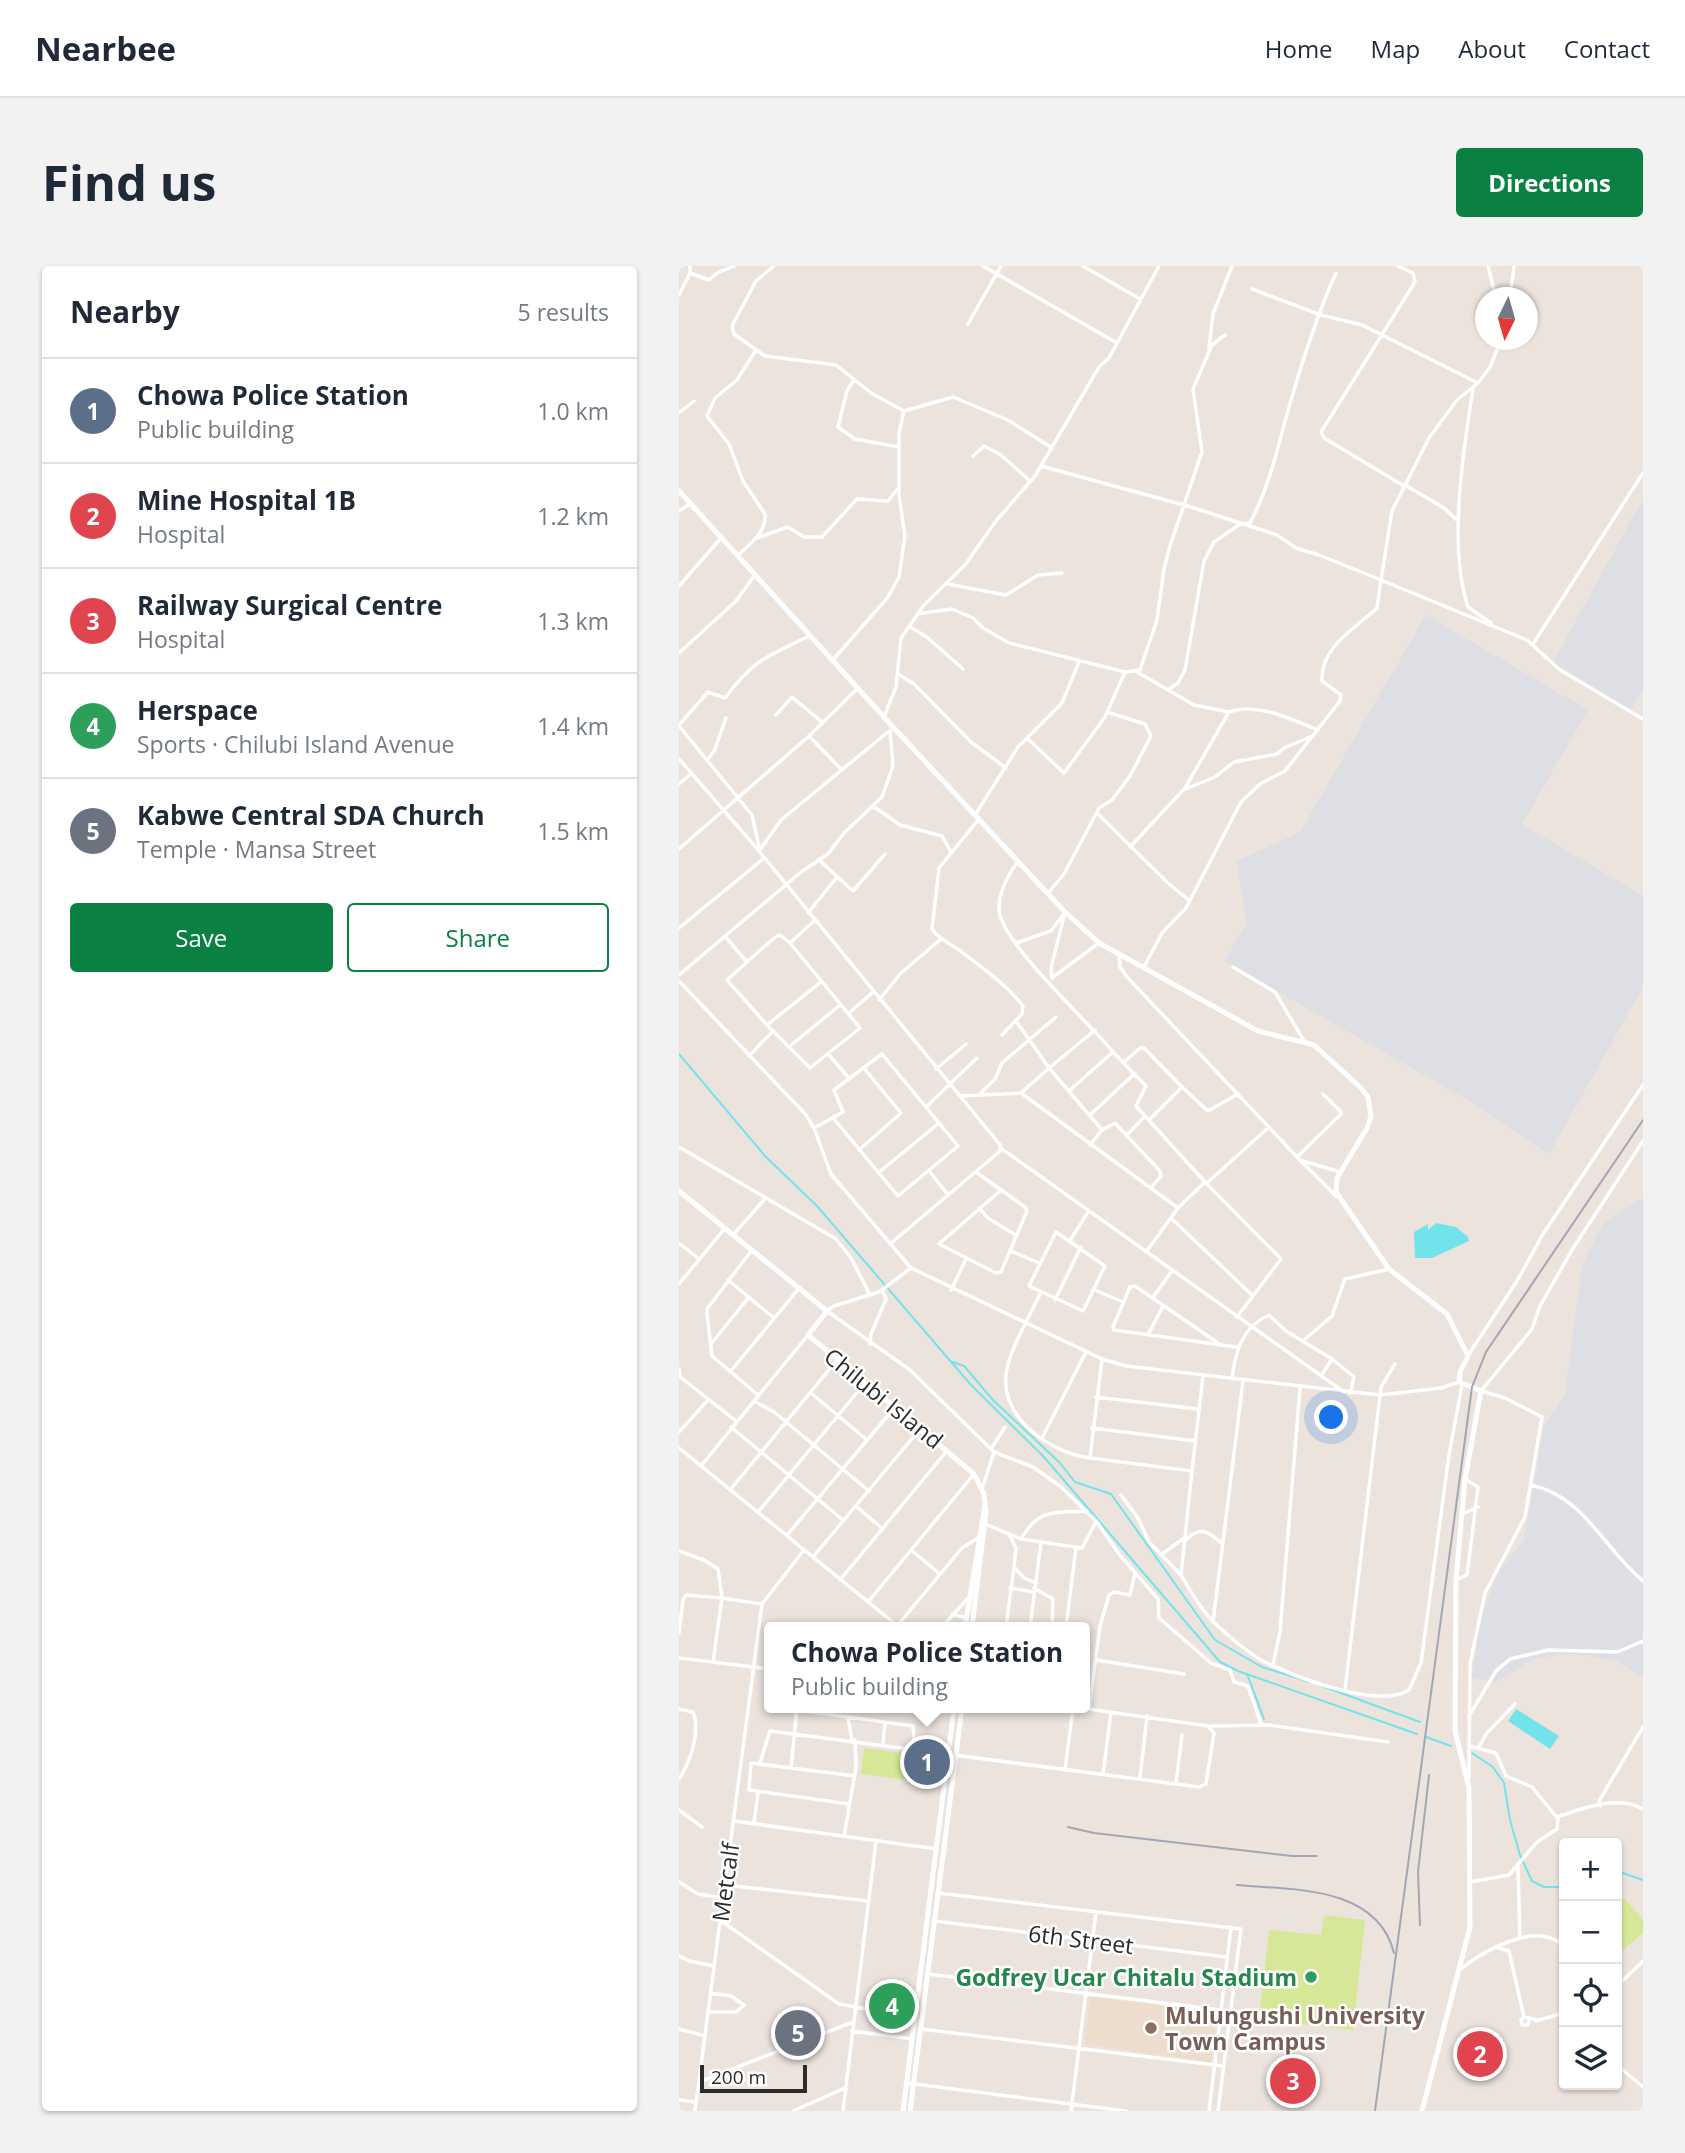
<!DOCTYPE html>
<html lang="en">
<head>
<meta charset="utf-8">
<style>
  :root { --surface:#fff; --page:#f2f2f3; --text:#1f2937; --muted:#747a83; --line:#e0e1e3; --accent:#0b8043 }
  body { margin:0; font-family:"Open Sans",sans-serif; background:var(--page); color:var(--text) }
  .controls { position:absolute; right:21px; bottom:21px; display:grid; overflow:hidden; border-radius:7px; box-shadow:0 2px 5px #0004 }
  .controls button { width:63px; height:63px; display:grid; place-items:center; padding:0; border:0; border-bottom:2px solid var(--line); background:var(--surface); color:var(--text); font:35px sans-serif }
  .compass { position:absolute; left:796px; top:21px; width:63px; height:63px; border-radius:50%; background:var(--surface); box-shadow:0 2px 5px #0004; rotate:185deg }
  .scale { position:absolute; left:21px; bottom:18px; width:107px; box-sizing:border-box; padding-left:7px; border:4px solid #2b2b2b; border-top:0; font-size:19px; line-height:24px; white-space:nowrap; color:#2b2b2b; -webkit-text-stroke:5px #fff; paint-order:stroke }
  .you { position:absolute; left:653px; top:1152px; width:24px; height:24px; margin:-18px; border:5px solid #fff; border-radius:50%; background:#1a73e8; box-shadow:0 0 0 10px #1a73e833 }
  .badge { display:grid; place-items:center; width:46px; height:46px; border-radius:50%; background:var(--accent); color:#fff; font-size:23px; font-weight:700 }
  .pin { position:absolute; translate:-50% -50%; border:4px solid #fff; box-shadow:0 2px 7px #0006 }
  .popup { position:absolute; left:85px; top:1356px; width:326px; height:91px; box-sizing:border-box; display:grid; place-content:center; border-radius:7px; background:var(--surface); filter:drop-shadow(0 2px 5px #0005); font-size:23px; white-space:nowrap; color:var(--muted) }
  .popup b { font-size:26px; color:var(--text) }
  .popup::after { content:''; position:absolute; left:50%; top:100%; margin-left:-14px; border:14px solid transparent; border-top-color:var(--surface) }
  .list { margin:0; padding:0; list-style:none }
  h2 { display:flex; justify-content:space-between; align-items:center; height:91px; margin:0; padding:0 28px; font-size:30px }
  h2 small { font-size:23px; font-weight:400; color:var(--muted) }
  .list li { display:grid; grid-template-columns:46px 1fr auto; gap:21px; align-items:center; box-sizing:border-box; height:105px; padding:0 28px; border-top:2px solid var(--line) }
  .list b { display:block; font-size:26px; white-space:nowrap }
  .list p { margin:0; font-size:23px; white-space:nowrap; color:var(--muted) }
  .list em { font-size:23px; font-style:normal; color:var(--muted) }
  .actions { display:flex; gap:14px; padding:21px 28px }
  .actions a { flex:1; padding:16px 0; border:2px solid var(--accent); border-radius:7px; text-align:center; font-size:24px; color:var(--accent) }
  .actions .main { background:var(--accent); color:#fff }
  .icon { flex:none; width:38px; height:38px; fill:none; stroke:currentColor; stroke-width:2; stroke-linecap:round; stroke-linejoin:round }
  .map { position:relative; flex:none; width:964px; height:1845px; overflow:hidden; border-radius:7px }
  header { display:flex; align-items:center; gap:42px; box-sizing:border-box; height:98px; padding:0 35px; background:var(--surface); border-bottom:2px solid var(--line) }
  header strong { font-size:33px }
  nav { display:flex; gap:38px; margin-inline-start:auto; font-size:24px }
  .intro { display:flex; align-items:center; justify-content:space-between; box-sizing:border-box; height:168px; padding:0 42px }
  h1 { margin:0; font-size:49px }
  .button { padding:18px 32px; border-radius:7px; background:var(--accent); color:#fff; font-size:24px; font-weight:700 }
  main { display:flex; gap:42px; padding:0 42px }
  aside { flex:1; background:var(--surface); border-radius:7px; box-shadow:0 2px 5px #0004 }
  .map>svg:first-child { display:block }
  .industrial { fill:#dedee5 }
  .education { fill:#edddcd }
  .pitch { fill:#d6e897 }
  .water { fill:#73e3eb }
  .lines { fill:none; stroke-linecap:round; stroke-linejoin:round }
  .stream { stroke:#73e3eb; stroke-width:2 }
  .street { stroke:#fff; stroke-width:3.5 }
  .secondary { stroke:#fff; stroke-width:5 }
  .rail { stroke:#a0a7b4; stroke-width:2 }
  .leisure-dot { fill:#2e9e5b; stroke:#fff; stroke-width:2.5 }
  .education-dot { fill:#8d6e63; stroke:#fff; stroke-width:2.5 }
  .labels { text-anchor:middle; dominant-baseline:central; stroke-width:5; stroke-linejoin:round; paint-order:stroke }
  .street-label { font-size:23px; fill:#2b2b2b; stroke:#fff }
  .leisure-label { font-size:23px; font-weight:bold; fill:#27864d; stroke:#fff; text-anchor:end }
  .education-label { font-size:23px; font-weight:bold; fill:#785e54; stroke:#fff; text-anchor:start }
</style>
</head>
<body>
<header>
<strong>Nearbee</strong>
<nav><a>Home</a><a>Map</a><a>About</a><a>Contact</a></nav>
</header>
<div class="intro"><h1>Find us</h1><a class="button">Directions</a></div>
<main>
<aside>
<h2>Nearby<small>5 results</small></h2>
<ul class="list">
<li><span class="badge" style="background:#5c6f8a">1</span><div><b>Chowa Police Station</b><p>Public building</p></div><em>1.0 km</em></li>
<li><span class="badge" style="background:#e0444e">2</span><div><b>Mine Hospital 1B</b><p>Hospital</p></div><em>1.2 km</em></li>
<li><span class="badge" style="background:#e0444e">3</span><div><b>Railway Surgical Centre</b><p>Hospital</p></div><em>1.3 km</em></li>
<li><span class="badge" style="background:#2e9e5b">4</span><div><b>Herspace</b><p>Sports · Chilubi Island Avenue</p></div><em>1.4 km</em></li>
<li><span class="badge" style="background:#6b7280">5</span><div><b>Kabwe Central SDA Church</b><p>Temple · Mansa Street</p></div><em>1.5 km</em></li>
</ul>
<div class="actions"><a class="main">Save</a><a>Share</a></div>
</aside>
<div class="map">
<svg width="964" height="1845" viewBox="0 0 964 1845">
  <rect width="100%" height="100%" fill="#ece3dd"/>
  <path class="industrial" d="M964,233V424L952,444L874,396Z
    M747,349L909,444L843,558L964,630V721L870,888L789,834L545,695L568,658L558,595L621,566Z
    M964,932V1412L939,1395L888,1387L853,1394L817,1416L793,1411L801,1355L820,1304L845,1274L865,1161L886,1129L903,1000L924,958Z"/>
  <path class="education" d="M411,1731L539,1746L532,1796L406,1778Z"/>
  <path class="pitch" d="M185,1482L232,1488L229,1514L182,1508Z
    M946,1633L964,1654V1667L938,1689V1639Z
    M645,1649L686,1654L674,1764L580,1753L590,1664L642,1669Z"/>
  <path class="water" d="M757,957L777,961L789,971L790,975L753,992H736L735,966L749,958V964Z
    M837,1443L880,1470L871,1483L829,1455Z"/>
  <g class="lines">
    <path class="stream" d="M0,788L86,890L138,940L292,1119L365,1191L541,1396L559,1405L738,1468
      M274,1096L285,1100L314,1134L381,1197L396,1216L432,1228L536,1374L583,1401L631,1416
      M568,1408L585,1453
      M643,1420L741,1456
      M747,1471L772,1480
      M793,1487L814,1501L825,1517L831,1554L841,1589L853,1615L865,1621H885
      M938,1605L964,1614"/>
    <path class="street" d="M95,0L77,15L53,60L55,68L86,90L157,99L192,127L225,145
      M304,0L438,77
      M404,0L461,33
      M719,0L734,7L736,16L642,166L645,172L725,220
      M809,0L817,32
      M11,7V0
      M573,23L642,49
      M0,29L11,7L30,14L38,7L55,0
      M831,32L835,0
      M642,49L683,59L799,117L811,101L822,74
      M289,58L322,0
      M530,82L534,48L553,0
      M175,114L168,125L159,161L176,173L220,181
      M799,117L778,134L750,172L713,245L702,314L848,374L881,404L964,453
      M794,123C784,185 769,282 789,341L812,357
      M225,145L274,131L329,154L373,182
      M0,147L15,135
      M294,190L305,180L322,189L351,215
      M362,200L512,241L598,269L617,282L640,289L702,314L698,342C677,362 641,381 643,415L662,429L661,435L606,505L581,518L562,536L507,642L483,667L465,701
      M726,219L765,242L779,255
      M0,245L11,238
      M78,272L109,261L125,271H143L178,233L209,235L220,221
      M58,290C70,279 88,266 86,248L64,215L50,178L28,150L36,132L58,114L77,84
      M268,318L327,329L359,309L383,307
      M0,320L42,272
      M238,348L273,343L294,352L304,362L330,377L446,406L461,404L478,354L485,303L491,280L523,186L514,123L533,79L546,69
      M230,360L249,372L284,403
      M854,378L964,207
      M0,387L57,335L75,310
      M153,395L209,331L220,311L226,270L220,229V167L225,145
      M458,406L515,439L550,446
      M219,408L235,418L292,476L327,502
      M490,423L499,417L506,404L525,295L535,276L561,258L571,257C588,225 597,190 606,155C619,109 637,50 657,7
      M97,449L113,431L143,456
      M205,451L217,421L222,372L245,339L286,299L317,255L356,210L420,101L430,92L480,0
      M0,459L29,426L46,432C75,393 88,391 130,370
      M0,460L73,549L81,585
      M130,470L161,502
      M349,473L385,507L426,451L446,406
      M0,493L75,579L322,880L320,886L211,978
      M28,495L36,483L47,452
      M0,518L13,507
      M504,524L536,511L555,496L598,488L605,482L631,471
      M194,540L221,559L263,570L272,586
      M418,547L491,619L510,634
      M296,549L339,481L383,437L400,396
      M300,553L260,602L253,663C261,675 274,678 284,687C304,702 329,720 344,740L343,748L323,769
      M451,581L506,522L550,446C578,436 612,453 639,464
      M0,583L130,470L179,422
      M81,584L102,554L210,465
      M140,594L174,625L206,588
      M340,595C330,606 319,628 320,644C323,678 410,756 434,786
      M370,626L385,608L420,542L433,534L451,510L472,470L466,458L428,446
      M129,647L158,611
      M0,662L84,593
      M46,670L67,695
      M111,677L135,655
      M337,677L372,665L386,646L372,702L373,712
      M440,688L441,701L448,711L618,891L661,849L662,846L644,828
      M554,701L596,726L625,775
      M0,709L122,606L149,588L165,567L203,531L214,500L211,465
      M374,711L420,677
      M0,715L127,849L135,862L152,908L232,1002L423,1093L447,1100L701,1129L762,1122L780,1116
      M200,734L222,707L262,673
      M170,747L194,726
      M337,755L370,802L416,764
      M88,759L48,714L95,672L101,669L111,677L181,762L131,802L88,759L142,716
      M110,781L161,739
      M150,789L169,811
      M70,790L94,765
      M445,796L461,782H465L503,821L470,854
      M257,803L287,778
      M503,821L529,845L559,828
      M390,825L434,786L467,820L457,840L526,916L499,942L467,986
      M301,828L316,813L323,797L377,751
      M281,830L342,827
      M248,840L298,792
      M411,849L455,808
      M135,862L164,846L155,824L203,788L279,880L219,930L155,853
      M423,864L370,802L342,827L499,942
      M448,869L466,850
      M411,879L423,864L436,857L481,905L482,910L472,922
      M0,881L157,973L172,992L191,1029
      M323,883L665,1126
      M180,884L222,847L184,801
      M618,891L658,931
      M624,895L661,906
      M251,906L269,929
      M297,906L346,941L348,945L322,1006L317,1007L260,978L322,924
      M199,907L260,857
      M526,916L602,993L558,1051
      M528,917L590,861
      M300,942L309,952L338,970
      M492,952L574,1030
      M377,966L426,1000L404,1045L350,1020Z
      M54,969L85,934
      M392,973L409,946
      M0,977L20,993
      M73,984L28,1043V1048L33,1090L79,1129
      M332,985L360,997
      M232,1002L200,1026L155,1040L148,1045L231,1104L315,1186L354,1201L381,1220L418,1256L440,1288L479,1333L480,1352L532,1397L551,1404L555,1416L569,1420L582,1458
      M49,1014L95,1052
      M0,1018L46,962
      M272,1024L287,993
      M416,1024L444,1036
      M361,1028C351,1050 330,1084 327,1108C322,1153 372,1187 411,1192
      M474,1031L493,1005
      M376,1034L402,981
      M469,1069L484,1040
      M625,1074L653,1050L666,1013L710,1003
      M539,1077L456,1020L451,1021L434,1061L435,1064L557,1081
      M32,1078L70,1031
      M191,1078L192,1068L207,1033L203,1024
      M790,1088L838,1015L864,968L964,819
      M423,1093L411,1192L513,1205L524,1110
      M0,1103L1,1110
      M51,1106L121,1021
      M0,1110L57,1155
      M642,1110L653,1093
      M553,1113C556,1086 563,1061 590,1049L607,1065L653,1093L675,1111L671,1127
      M132,1127L188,1174
      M417,1131L519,1143
      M75,1135L95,1146L190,1225
      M52,1161L165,1255
      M413,1162L516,1175
      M0,1166L29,1134
      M363,1172L407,1086
      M0,1182L220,1361
      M312,1183L326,1161
      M22,1200L129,1069
      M852,1219C905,1230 925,1283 964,1315
      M303,1223L315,1186
      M51,1224L158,1094
      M442,1229L459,1252L470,1276L502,1309L513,1205
      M178,1241L204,1263
      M80,1245L186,1117
      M783,1248L799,1241
      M306,1258L342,1273L403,1282L417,1256
      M108,1269L216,1141
      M331,1270L337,1282L335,1301L345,1312L357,1317
      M342,1273C360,1242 375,1247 408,1245
      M505,1276C520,1259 530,1265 543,1278
      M232,1284L261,1308
      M0,1285L25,1294L39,1303L43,1332L7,1329L4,1334L0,1367
      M482,1289L505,1272
      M134,1291L241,1163
      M502,1309C513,1327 524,1348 540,1361C553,1373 567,1385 582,1394C612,1410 700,1444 730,1424L742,1397L770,1189L783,1119
      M161,1314L267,1186
      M777,1314L788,1309L799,1221L786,1213
      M331,1322L355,1326
      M355,1322L374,1333L373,1361
      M189,1336L295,1208
      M273,1348L287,1352
      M534,1356L564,1115
      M218,1360L283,1282L299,1272
      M263,1361L290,1331
      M327,1361L335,1301
      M351,1361L362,1277
      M387,1361L397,1282
      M0,1392L91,1403
      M417,1394L505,1408
      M34,1396L43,1332L83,1338
      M594,1399L601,1366L621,1122
      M666,1424L702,1121L716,1098
      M410,1442L421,1360L430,1329L435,1326L451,1329L456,1307
      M0,1443L14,1446C22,1465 11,1497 0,1513
      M118,1444L234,1460L236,1483
      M790,1450L817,1405L831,1393L870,1384L938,1386L964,1375
      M169,1452L173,1474
      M532,1460L590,1459L709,1476
      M204,1478L206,1456
      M790,1480L817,1487L827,1510L853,1521L879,1553L878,1563L858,1576L830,1609L791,1616
      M800,1481L807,1468L836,1438
      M81,1497L91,1465L520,1521L527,1518L535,1467L529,1460L402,1442
      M112,1502L118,1442
      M386,1504L394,1442
      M424,1508L432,1446
      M790,1511L791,1398L806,1327L846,1251L863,1151L826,1132L802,1125L853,1063L861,1040L893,984L964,875
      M461,1512L468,1450
      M497,1517L503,1469
      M170,1538L70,1524L72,1497L176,1510
      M921,1540L920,1535L964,1461
      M0,1544L23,1561
      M878,1551C905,1542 938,1529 964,1543
      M55,1555L258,1583
      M75,1558L79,1526
      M165,1571L177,1501L176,1474
      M839,1601L841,1672
      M0,1616L19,1628L44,1632
      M46,1619L190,1635
      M259,1627L562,1663L539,1845
      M41,1654L160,1738L237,1752
      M255,1655L548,1691
      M816,1681L830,1685L845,1751
      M0,1690L10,1695L35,1700
      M782,1703C804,1685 860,1653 885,1681
      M249,1708L541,1744
      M938,1720L964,1695
      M29,1746H57L65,1739L52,1730L31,1727
      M850,1753L849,1759H843L842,1754L845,1751L859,1754
      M857,1755L885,1747
      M0,1763L26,1770
      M242,1763L544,1800
      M173,1765L234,1773
      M938,1799L964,1821
      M20,1816L174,1756
      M228,1817L447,1845
      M0,1834L17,1836
      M16,1845L83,1338L125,1284
      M114,1845L166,1822
      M164,1845L197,1575
      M392,1845L417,1646
      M530,1845L552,1661"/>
    <path class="secondary" d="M0,225L214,461L386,646L420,677L579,765L635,779L682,822L689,831L692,850L688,862L658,912L657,926L710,1003L768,1048L789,1090L781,1106L780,1116L802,1125L786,1213L777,1314L776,1465L790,1522L791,1661L743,1845
      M0,925L148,1045L129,1069L295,1208L305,1228L307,1246L293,1361
      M286,1361L306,1240
      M224,1845L275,1442
      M231,1845L283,1442"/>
    <path class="rail" d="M389,1561L415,1567L613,1590H638
      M558,1619C613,1624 698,1619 715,1687
      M741,1659L739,1606L750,1509
      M696,1845L793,1121L807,1086L964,854"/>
  </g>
  <circle class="leisure-dot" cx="632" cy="1711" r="7"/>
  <circle class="education-dot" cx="472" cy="1762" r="7"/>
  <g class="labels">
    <g class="street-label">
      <text transform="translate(205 1132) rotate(39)">Chilubi Island</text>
      <text transform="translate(46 1616) rotate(-82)">Metcalf</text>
      <text transform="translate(402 1673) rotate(7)">6th Street</text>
    </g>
    <g class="leisure-label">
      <text x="618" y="1711">Godfrey Ucar Chitalu Stadium</text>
    </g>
    <g class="education-label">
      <text x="486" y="1749">Mulungushi University<tspan x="486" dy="26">Town Campus</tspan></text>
    </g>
  </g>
</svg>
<div class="controls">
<button>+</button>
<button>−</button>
<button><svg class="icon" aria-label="locate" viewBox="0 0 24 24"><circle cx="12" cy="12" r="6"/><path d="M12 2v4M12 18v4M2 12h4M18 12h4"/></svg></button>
<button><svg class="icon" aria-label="layers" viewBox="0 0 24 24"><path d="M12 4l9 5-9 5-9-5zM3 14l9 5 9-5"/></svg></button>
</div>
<svg class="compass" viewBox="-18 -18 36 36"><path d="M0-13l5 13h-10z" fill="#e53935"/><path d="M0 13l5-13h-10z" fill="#747a83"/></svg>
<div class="scale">200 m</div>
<div class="you"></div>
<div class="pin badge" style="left:248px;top:1496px;background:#5c6f8a">1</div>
<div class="popup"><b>Chowa Police Station</b>Public building</div>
<div class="pin badge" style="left:801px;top:1788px;background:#e0444e">2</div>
<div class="pin badge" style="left:614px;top:1815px;background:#e0444e">3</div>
<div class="pin badge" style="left:213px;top:1740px;background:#2e9e5b">4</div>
<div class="pin badge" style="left:119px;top:1767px;background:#6b7280">5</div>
</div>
</main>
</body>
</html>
